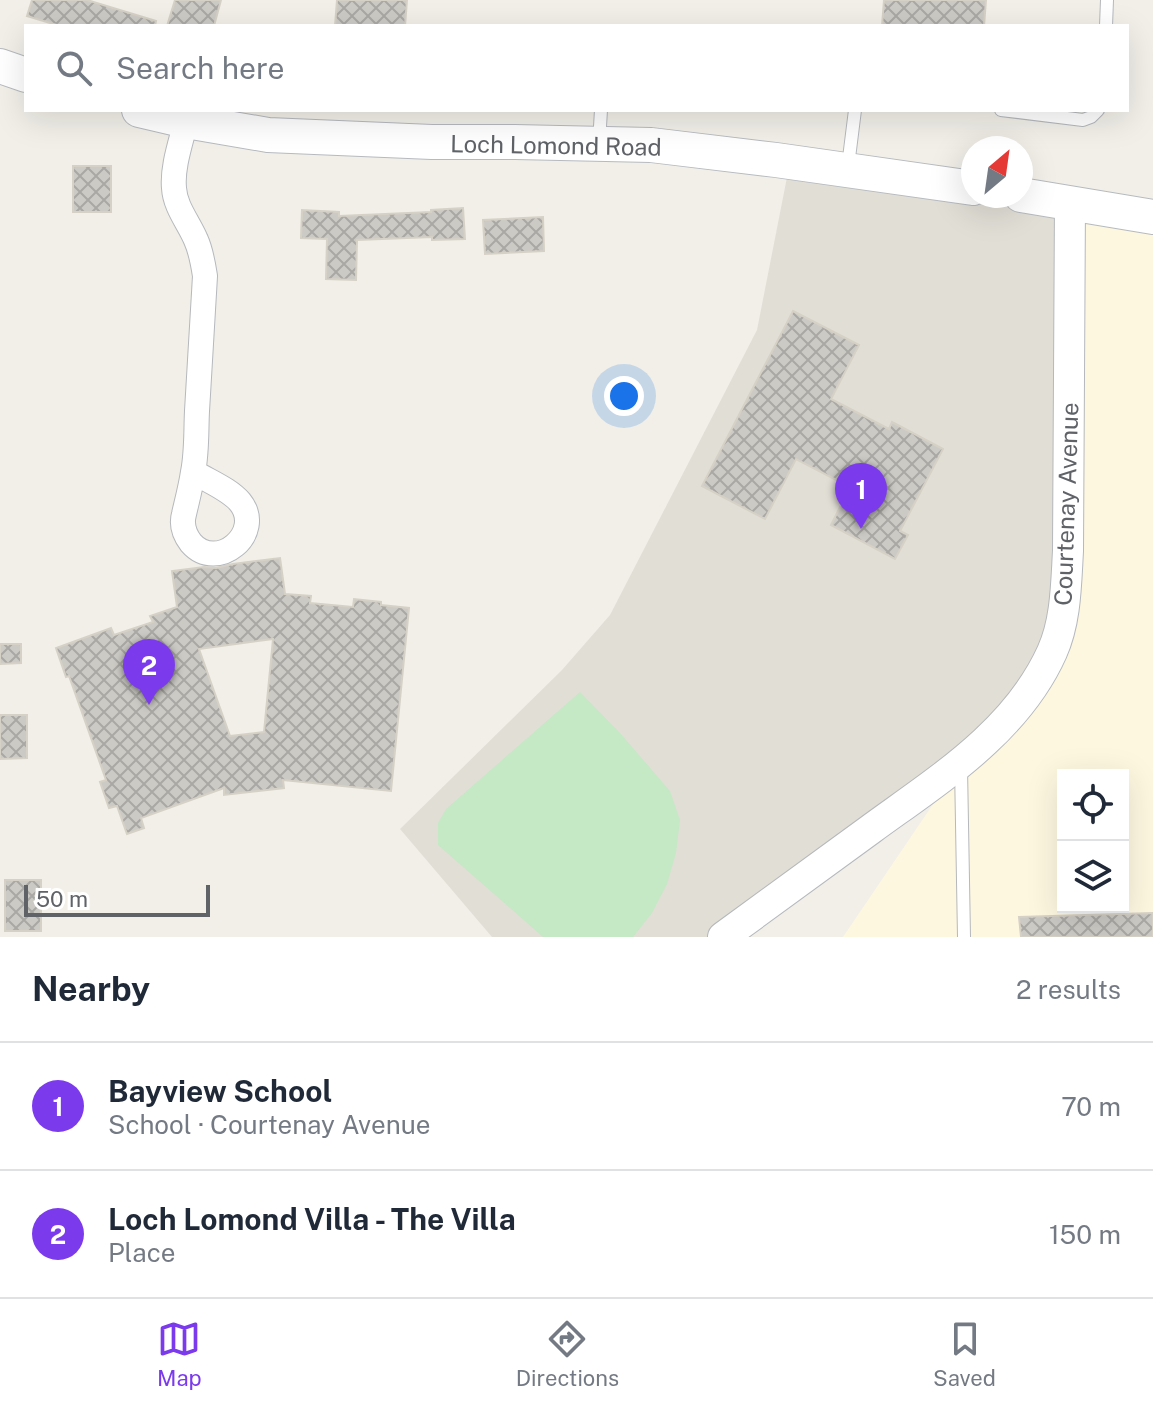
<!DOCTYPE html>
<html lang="en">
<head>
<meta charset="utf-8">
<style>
  :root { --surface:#fff; --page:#f2f2f3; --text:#1f2937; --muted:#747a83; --line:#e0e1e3; --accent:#7c3aed }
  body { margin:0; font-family:"Public Sans",sans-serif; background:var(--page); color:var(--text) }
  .controls { position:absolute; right:24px; bottom:24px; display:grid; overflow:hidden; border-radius:0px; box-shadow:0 8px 32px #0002 }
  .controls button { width:72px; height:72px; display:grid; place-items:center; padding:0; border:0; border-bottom:2px solid var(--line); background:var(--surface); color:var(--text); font:40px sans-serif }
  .compass { position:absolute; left:961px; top:136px; width:72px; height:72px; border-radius:50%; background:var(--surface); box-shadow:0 8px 32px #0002; rotate:29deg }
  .scale { position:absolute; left:24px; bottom:20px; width:186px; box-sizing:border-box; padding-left:8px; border:4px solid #5f6368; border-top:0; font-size:22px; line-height:28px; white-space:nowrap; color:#5f6368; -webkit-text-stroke:6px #fff; paint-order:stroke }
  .you { position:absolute; left:624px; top:396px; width:28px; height:28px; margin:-20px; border:6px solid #fff; border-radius:50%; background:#1a73e8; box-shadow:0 0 0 12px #1a73e833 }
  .badge { display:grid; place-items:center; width:52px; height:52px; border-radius:50%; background:var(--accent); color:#fff; font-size:26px; font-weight:700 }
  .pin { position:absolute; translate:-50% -66px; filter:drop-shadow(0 2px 4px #0008) }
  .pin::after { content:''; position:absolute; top:42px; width:28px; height:24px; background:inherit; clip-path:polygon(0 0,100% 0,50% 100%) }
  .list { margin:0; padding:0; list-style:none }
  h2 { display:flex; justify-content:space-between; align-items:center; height:104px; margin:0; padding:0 32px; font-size:34px }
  h2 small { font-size:26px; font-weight:400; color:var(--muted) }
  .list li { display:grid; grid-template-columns:52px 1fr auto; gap:24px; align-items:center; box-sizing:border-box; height:128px; padding:0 32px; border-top:2px solid var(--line) }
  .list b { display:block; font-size:30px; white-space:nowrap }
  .list p { margin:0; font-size:26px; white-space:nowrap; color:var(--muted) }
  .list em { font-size:26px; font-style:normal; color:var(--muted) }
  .icon { flex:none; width:44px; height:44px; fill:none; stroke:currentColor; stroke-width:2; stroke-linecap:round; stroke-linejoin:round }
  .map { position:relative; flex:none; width:1153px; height:937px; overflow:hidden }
  .search { position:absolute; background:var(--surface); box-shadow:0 8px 32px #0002; left:24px; right:24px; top:24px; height:88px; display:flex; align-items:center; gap:20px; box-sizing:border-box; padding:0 28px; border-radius:0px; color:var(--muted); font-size:30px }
  .sheet { height:360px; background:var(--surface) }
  nav { display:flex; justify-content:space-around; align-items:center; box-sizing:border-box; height:112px; border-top:2px solid var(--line); background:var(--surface); font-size:22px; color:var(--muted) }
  nav a { display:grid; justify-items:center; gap:4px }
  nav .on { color:var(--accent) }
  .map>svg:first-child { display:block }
  .commercial { fill:#fef7e0; fill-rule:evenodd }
  .education { fill:#e1ded6 }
  .pitch { fill:#c5e8c5 }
  .building { fill:url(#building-cross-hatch); stroke:#d6d1c6; stroke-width:2; fill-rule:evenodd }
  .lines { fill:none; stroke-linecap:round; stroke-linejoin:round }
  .service-casing { stroke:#b5b8bc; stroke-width:14 }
  .minor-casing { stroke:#b5b8bc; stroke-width:26 }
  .tertiary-casing { stroke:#b5b8bc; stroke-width:32 }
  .secondary-casing { stroke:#b6babf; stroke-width:36 }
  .service { stroke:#fff; stroke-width:12 }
  .minor { stroke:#fff; stroke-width:24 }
  .tertiary { stroke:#fff; stroke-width:30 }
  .secondary { stroke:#fff; stroke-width:34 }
  .labels { text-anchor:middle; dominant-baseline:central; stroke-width:7; stroke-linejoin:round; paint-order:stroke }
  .street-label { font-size:24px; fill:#5f6368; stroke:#fff }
</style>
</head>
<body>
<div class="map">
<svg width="1153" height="937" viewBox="0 0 1153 937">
  <defs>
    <pattern id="building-cross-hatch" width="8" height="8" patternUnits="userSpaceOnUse" patternTransform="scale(2)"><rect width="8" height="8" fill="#cccac5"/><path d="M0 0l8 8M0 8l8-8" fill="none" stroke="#a9a8a4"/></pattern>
  </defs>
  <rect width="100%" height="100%" fill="#f1efe8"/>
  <path class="commercial" d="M1070,203L1153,217V937H843L961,763ZM1063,775H1123V907H1063Z"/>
  <path class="education" d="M790,162L973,196H1021L1070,203L1066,588L1019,706L723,937H492L400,829L562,670L610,615L757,330Z"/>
  <path class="pitch" d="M580,692L620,733L670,791L680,820L676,853L667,884L652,913L633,937H543L438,845V823L446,809Z"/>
  <path class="building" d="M32,0H87L156,21L155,26H60L27,16Z
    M175,0H221L214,26H167Z
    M337,0H407L405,26H335Z
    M884,0H986L984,26H882Z
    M73,166H111V212H73Z
    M463,208L465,239L432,240V237L357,240L356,280L326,279L327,239L301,238L302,210L339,212V216L431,212V210Z
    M543,217L544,251L485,254L483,220Z
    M793,311L859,345L831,399L889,429L892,422L943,449L900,531L908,535L895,559L831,525L850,487L796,459L765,519L702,486Z
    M280,558L285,594L311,596L310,603L353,607L354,599L381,602V605L409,608L391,791L283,780L284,788L224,795V788L141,818L144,828L127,834L117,806L109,808L100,782L106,780L69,676L66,677L56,648L111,628L114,635L153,622L150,616L177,607L172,571L204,567L216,568L233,564ZM273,639L264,732L230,736L199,649Z
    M0,644H21V663L0,664Z
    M0,715H27V758L0,759Z
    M5,880H41V931H5Z
    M1153,913V937H1021L1019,917Z"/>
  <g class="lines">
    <defs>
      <path id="service" d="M1106,26L1107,0
        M1001,110L1083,120L1091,117L1098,110
        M599,143L601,110
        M848,166L855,110
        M961,767L964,937"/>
      <path id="minor" d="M186,121C181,142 172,167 174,188C175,207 189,223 196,240C201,251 203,263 205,276C202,321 200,366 197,411C196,431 197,452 193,472C191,486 187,501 184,514C181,525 184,534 191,543C217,573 265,533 240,502C229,489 208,481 194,472"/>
      <path id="tertiary" d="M723,937C772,901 821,865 871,829C938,780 1016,732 1052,652C1066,621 1066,585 1068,551L1070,203"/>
      <path id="secondary" d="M0,66L26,75
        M139,110L186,121L268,135L432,142H515L651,145L776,160L973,188
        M1021,195L1153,217"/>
    </defs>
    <use href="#service" class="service-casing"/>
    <use href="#minor" class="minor-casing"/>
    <use href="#tertiary" class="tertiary-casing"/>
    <use href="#secondary" class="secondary-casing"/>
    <use href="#service" class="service"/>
    <use href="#minor" class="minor"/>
    <use href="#tertiary" class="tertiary"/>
    <use href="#secondary" class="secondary"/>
  </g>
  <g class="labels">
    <g class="street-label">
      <text transform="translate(556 145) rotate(1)">Loch Lomond Road</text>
      <text transform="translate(1066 504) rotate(-88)">Courtenay Avenue</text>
    </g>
  </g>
</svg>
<div class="controls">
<button><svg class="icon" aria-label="locate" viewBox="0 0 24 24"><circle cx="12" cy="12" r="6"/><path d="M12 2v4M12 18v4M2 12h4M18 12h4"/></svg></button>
<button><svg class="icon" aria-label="layers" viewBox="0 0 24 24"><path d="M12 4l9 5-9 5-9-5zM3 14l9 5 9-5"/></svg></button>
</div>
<svg class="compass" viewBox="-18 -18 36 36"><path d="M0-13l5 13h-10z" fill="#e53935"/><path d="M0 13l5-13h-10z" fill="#747a83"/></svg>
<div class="scale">50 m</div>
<div class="you"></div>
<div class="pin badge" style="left:861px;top:529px">1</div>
<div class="pin badge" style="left:149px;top:705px">2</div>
<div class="search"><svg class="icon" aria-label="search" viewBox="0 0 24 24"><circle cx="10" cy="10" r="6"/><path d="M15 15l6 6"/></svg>Search here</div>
</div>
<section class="sheet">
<h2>Nearby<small>2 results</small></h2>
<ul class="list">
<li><span class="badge">1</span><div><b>Bayview School</b><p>School · Courtenay Avenue</p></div><em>70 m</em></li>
<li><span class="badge">2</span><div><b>Loch Lomond Villa - The Villa</b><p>Place</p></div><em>150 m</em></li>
</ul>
</section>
<nav>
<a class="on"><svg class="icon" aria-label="map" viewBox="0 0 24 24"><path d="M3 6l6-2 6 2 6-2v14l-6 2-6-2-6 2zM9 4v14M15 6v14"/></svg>Map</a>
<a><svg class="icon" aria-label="directions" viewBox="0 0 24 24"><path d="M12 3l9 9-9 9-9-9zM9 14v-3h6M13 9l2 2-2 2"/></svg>Directions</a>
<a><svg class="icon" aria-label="saved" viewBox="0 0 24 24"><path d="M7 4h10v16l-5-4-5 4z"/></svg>Saved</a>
</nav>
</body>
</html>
